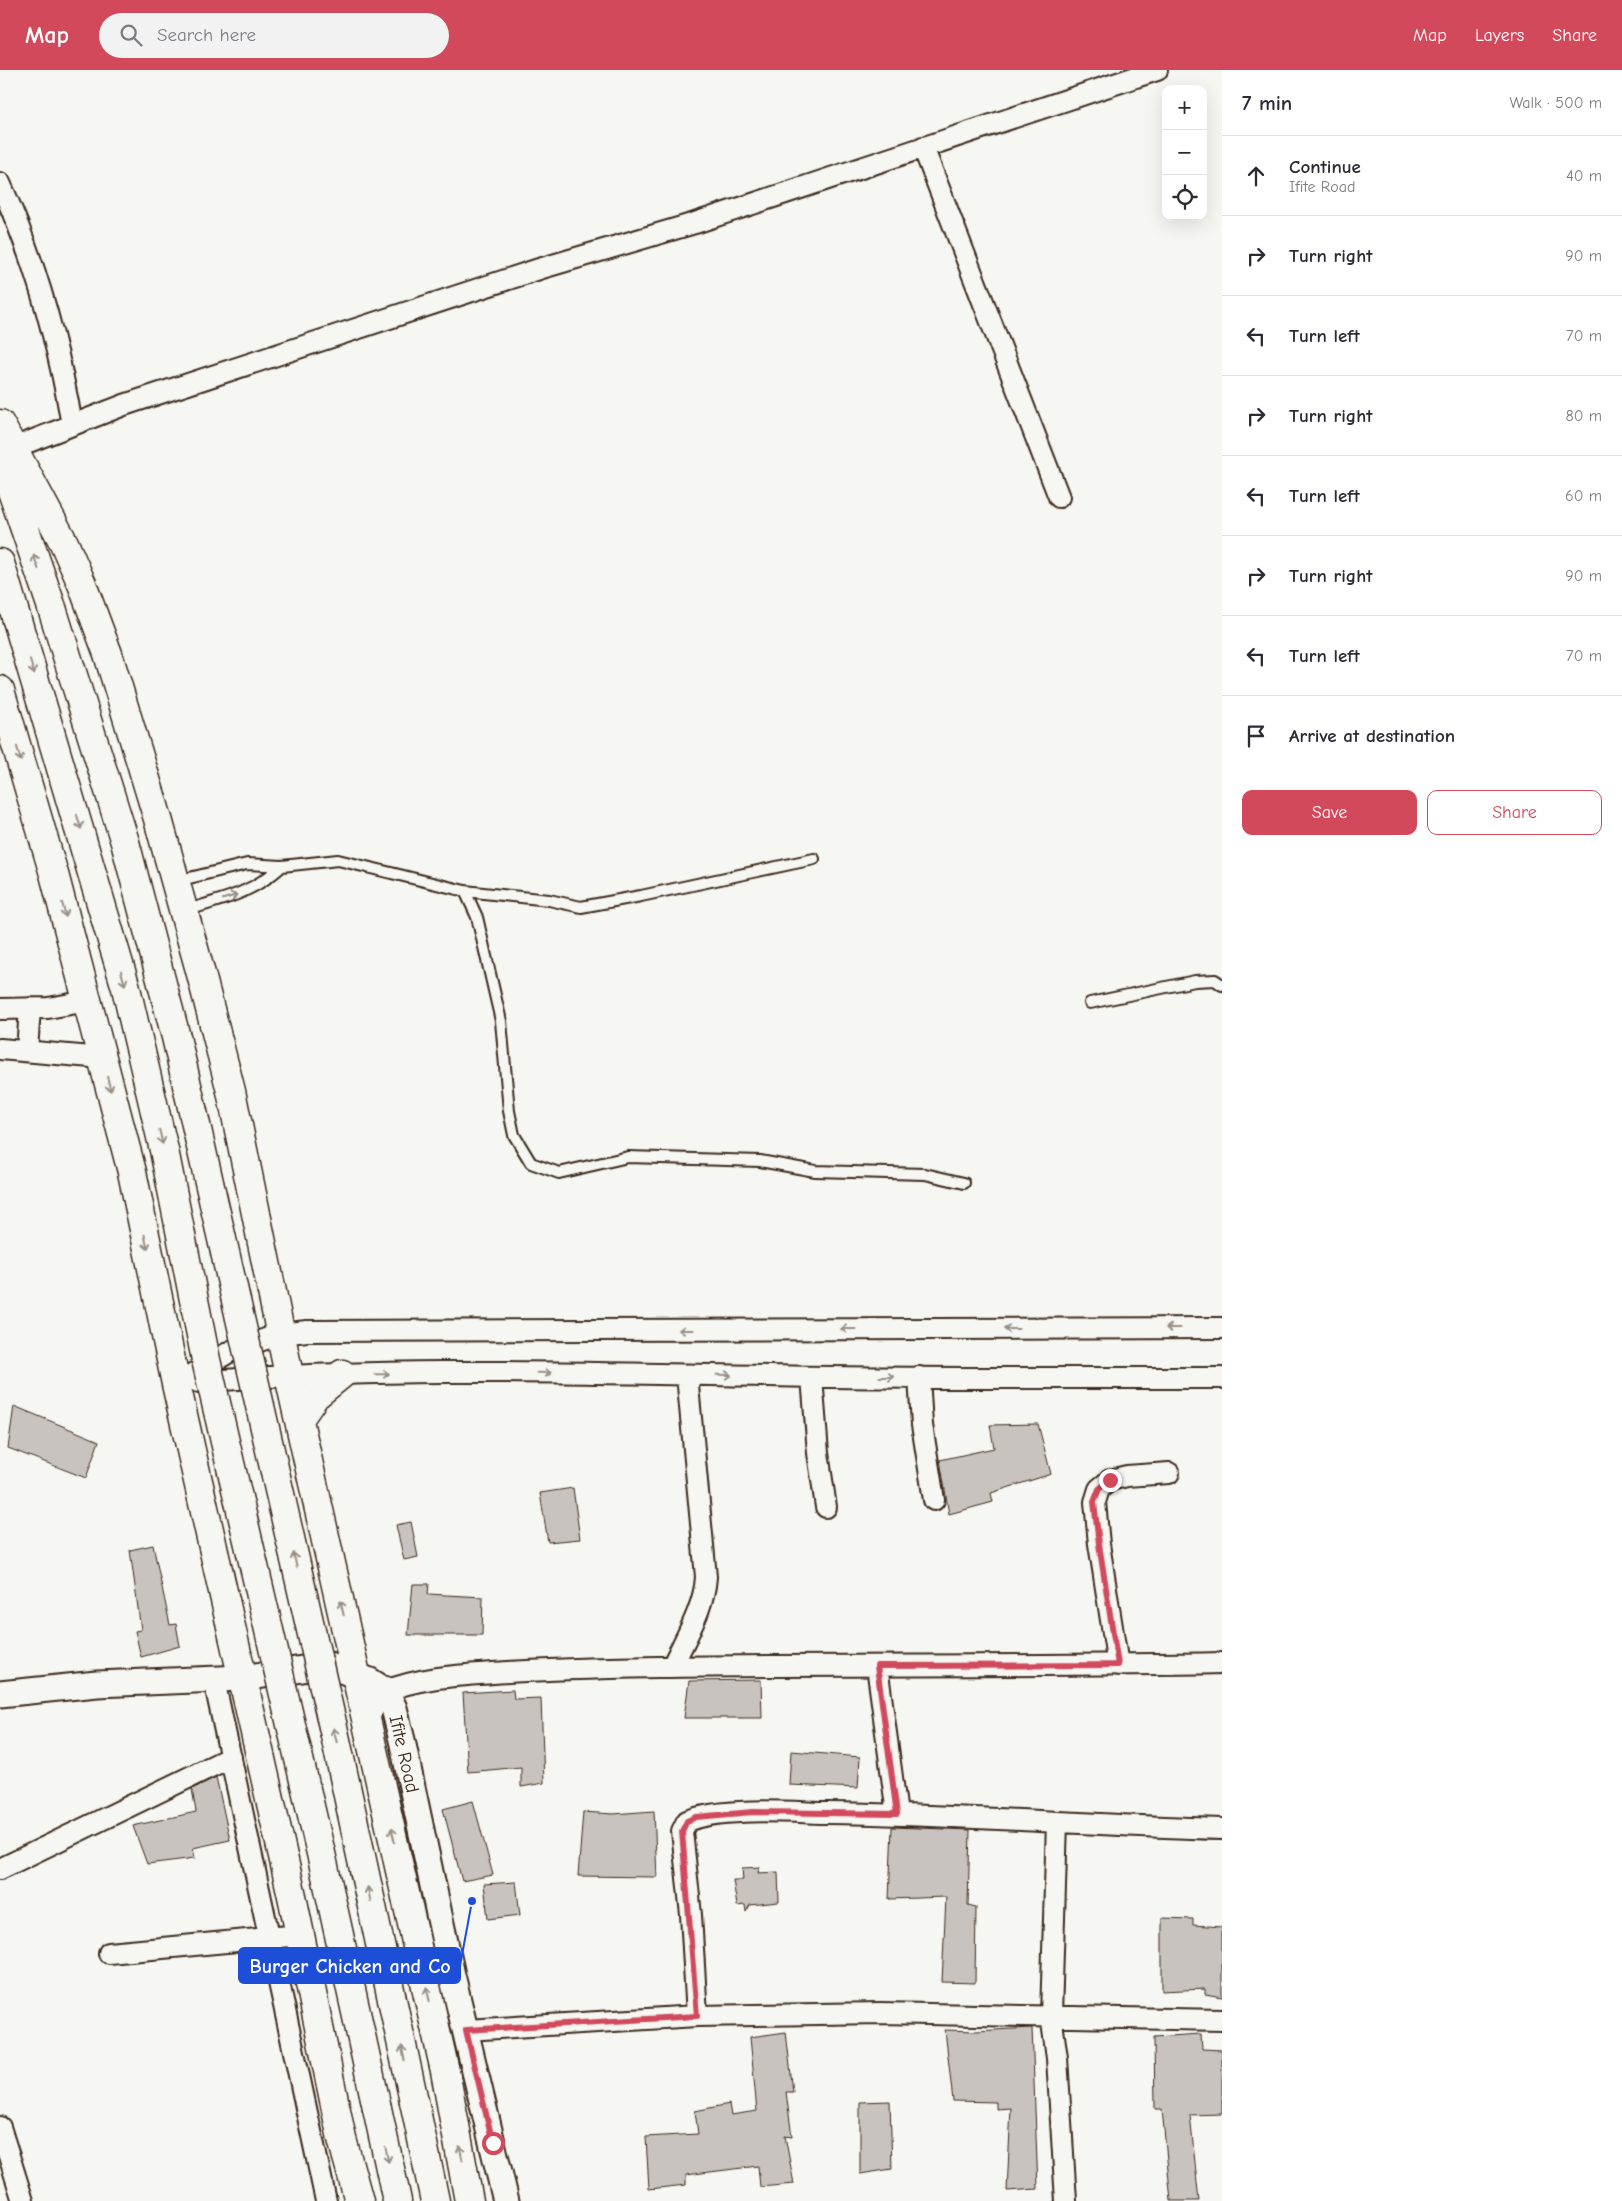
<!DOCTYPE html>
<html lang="en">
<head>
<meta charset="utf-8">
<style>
  :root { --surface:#fff; --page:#f2f2f3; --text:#2b2b33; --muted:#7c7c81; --line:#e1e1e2; --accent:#d1495b }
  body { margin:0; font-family:"Comic Neue",sans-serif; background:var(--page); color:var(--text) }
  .controls { position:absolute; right:15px; top:15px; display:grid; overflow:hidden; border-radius:10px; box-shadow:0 5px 20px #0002 }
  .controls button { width:45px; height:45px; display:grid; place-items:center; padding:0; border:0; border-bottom:1px solid var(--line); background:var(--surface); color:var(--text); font:25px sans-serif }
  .stop { position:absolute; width:15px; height:15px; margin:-11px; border:4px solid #d1495b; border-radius:50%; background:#fff }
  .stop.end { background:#d1495b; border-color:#fff; box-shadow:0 1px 5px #0008 }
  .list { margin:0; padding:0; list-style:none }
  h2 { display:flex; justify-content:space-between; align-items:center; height:65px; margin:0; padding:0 20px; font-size:21px }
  h2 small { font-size:16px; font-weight:400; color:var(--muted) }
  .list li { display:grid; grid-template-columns:32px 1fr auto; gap:15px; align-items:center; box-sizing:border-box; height:80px; padding:0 20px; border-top:1px solid var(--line) }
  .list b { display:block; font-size:19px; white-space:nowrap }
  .list p { margin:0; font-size:16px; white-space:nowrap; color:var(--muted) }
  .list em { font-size:16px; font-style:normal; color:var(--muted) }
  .actions { display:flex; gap:10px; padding:15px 20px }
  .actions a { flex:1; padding:11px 0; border:1px solid var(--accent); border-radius:10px; text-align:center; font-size:18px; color:var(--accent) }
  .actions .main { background:var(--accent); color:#fff }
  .icon { flex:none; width:28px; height:28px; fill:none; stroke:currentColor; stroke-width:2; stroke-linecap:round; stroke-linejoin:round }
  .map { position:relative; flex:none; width:1222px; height:2131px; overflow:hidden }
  header { display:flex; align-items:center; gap:30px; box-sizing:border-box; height:70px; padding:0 25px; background:var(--accent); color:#fff }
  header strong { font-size:24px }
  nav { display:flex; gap:28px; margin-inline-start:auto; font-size:18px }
  .search { width:350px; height:45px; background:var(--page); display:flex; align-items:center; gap:12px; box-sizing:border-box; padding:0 18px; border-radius:28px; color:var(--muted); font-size:19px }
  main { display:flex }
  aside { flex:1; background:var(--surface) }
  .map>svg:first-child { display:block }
  .building { fill:#c8c3be; stroke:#3b2a1e }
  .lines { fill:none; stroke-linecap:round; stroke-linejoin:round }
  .service-casing { stroke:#3b2a1e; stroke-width:14 }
  .minor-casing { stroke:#3b2a1e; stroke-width:24 }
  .tertiary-casing { stroke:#3b2a1e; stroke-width:29 }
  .trunk-casing { stroke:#3b2a1e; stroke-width:31 }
  .service { stroke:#f6f6f2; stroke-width:10 }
  .minor { stroke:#f6f6f2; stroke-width:20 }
  .tertiary { stroke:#f6f6f2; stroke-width:25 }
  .trunk { stroke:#f6f6f2; stroke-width:28 }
  .trunk-bridge-casing { stroke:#3b2a1e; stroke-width:31; stroke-linecap:butt }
  .trunk-bridge { stroke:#f6f6f2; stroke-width:28 }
  .oneway { stroke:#989088 }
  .route { stroke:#d1495b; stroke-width:6 }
  .labels { text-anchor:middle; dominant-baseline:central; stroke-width:5; stroke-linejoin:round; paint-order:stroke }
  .street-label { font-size:19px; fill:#3b2a1e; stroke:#f6f6f2 }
  .leader { fill:none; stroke:#1d4ed8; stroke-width:2 }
  .callout-dot { fill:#1d4ed8; stroke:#f6f6f2; stroke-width:2 }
  .callout { fill:#1d4ed8; stroke:#1d4ed8; stroke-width:2 }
  .callout-label { font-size:20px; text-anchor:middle; font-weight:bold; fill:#fff }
</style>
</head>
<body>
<header>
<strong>Map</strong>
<div class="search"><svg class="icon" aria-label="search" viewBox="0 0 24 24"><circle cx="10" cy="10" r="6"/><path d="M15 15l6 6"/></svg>Search here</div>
<nav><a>Map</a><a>Layers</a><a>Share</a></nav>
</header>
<main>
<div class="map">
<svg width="1222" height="2131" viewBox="0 0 1222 2131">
  <rect width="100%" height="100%" fill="#f6f6f2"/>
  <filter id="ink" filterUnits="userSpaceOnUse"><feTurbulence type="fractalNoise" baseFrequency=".02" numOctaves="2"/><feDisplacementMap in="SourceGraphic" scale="10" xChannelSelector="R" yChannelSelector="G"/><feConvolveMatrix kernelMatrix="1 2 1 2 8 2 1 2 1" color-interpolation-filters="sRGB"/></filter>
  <g filter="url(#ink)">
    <path class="building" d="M14,1336L99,1371L86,1408L8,1378Z
      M1038,1354L1051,1404L991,1423L993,1432L949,1444L940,1390L994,1378L990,1355Z
      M573,1418L580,1469L548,1472L540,1423Z
      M411,1452L418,1487L404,1490L396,1455Z
      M153,1475L170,1555L176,1554L180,1576L141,1587L135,1561L141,1560L130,1480Z
      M413,1514H429L428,1524L483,1527L482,1565H408Z
      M761,1610L762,1648H684L689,1611Z
      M513,1620L514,1629L541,1628L544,1713L521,1717V1697L468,1702L463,1623Z
      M791,1681L860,1687L858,1718L789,1715Z
      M216,1707L230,1770L193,1778L195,1788L147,1794L133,1756L196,1742L192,1719Z
      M473,1731L493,1805L462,1811L443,1739Z
      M654,1741L657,1807L578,1806L583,1742L613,1744Z
      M892,1757L970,1760L968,1835L976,1837L975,1913L942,1912L946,1827L889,1829Z
      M760,1797L758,1803L778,1802L779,1832L750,1835L746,1842L745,1835L737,1836L733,1810H743L742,1798Z
      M516,1812L520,1845L488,1849L484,1814Z
      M1162,1848L1193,1849V1855L1222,1857V1927L1205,1924V1919L1162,1921Z
      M1032,1958L1038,2119L1007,2121L1011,2038L996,2039V2032L953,2031L945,1960L976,1961Z
      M786,1962L793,2022H786L792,2067L785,2066L794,2114L760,2117L758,2096L686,2105V2115L649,2119L646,2067L698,2064L695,2041L729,2034L731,2045L757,2041L750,1967Z
      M1201,1964L1202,1979L1222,1980V2044L1190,2045L1199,2131H1171L1162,2039H1155L1154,1967Z
      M890,2031L892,2099L860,2104V2032Z"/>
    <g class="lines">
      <defs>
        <path id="service" d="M177,811L247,794L282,796L338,790L465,821L549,830L581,837L641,826L814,789
          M465,821L477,847L501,951L509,1041L514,1065L531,1093L559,1103L628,1087L760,1091L815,1101L925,1104L964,1113
          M184,841C223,829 251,824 282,796
          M1090,933L1195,911L1215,910L1222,915"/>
        <path id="minor" d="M923,77L1059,427
          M0,113C35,189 58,273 72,355
          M13,378L124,335L539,199L695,153L1157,0
          M0,939L48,938L88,931
          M0,979L103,988
          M27,981L30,938
          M812,1307L818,1383L826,1437
          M919,1307L922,1355L934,1430
          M198,1312C388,1296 579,1303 769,1306C920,1309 1071,1308 1222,1308
          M176,1314L231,1281L280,1264L307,1261L1222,1258
          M1118,1595L1099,1474L1095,1432L1099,1419L1110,1410L1127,1406L1169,1403
          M877,1596L897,1744
          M672,1597C685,1568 704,1539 706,1507L687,1305
          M214,1610L326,2131
          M386,1621C421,1607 456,1606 493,1603C548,1599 603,1598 658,1597C846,1594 1034,1597 1222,1593
          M1057,1752L1051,1945L1057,1988L1066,2131
          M0,1799L231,1687
          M109,1883L300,1865
          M697,1946L691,1845L682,1761L687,1751C722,1737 788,1742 827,1743C959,1745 1090,1755 1222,1759
          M466,1960L697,1946L881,1943L1222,1950
          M0,2057L23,2131"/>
        <path id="tertiary" d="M0,1624L97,1614L243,1608L329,1595L370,1611L386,1621L394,1638L402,1670L452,1905L506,2131"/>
        <path id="trunk" d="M0,354L64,473L82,514L108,584L158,749L201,904L231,1021L291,1315L445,2001L469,2131
          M0,386L52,538
          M0,493L17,550
          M0,620L54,804L132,1102L176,1314L292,1826L342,2069L359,2131
          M299,1349L315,1326L342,1304
          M366,1645L371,1634L386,1621
          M414,2031L435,2131
          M377,2038L397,2131"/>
      </defs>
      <use href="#service" class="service-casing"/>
      <use href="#minor" class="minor-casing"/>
      <use href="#tertiary" class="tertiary-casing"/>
      <use href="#trunk" class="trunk-casing"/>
      <use href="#service" class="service"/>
      <use href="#minor" class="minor"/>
      <use href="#tertiary" class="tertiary"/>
      <use href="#trunk" class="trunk"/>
      <defs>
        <path id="trunk-bridge" d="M52,538L125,772L176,967L336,1670L414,2031
          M17,550L126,918L164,1080L206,1290L323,1792L377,2038"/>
      </defs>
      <use href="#trunk-bridge" class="trunk-bridge-casing"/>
      <use href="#trunk-bridge" class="trunk-bridge"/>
    </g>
    <defs><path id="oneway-shaft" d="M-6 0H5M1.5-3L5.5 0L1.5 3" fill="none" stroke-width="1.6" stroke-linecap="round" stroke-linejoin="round" transform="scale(1.25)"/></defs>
    <g class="oneway">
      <use href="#oneway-shaft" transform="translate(36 492) rotate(-109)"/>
      <use href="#oneway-shaft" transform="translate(32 597) rotate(73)"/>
      <use href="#oneway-shaft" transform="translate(19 684) rotate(74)"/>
      <use href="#oneway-shaft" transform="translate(79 752) rotate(73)"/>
      <use href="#oneway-shaft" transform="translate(230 827) rotate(-17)"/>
      <use href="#oneway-shaft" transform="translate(64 840) rotate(75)"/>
      <use href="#oneway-shaft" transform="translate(123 908) rotate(74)"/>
      <use href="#oneway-shaft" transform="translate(109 1014) rotate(76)"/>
      <use href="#oneway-shaft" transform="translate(161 1067) rotate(77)"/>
      <use href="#oneway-shaft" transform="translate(146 1172) rotate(78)"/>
      <use href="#oneway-shaft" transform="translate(1173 1258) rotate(180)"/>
      <use href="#oneway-shaft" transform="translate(848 1259) rotate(180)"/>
      <use href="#oneway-shaft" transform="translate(1011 1259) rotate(180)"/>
      <use href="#oneway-shaft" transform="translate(686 1260) rotate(180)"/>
      <use href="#oneway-shaft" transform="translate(544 1303) rotate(1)"/>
      <use href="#oneway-shaft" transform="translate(382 1304) rotate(-1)"/>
      <use href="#oneway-shaft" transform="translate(724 1305) rotate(1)"/>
      <use href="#oneway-shaft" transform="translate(887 1307)"/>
      <use href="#oneway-shaft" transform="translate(295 1490) rotate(-103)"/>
      <use href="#oneway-shaft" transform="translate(342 1538) rotate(-103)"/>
      <use href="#oneway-shaft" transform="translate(335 1665) rotate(-103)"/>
      <use href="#oneway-shaft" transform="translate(393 1765) rotate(-103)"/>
      <use href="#oneway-shaft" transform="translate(369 1824) rotate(-102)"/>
      <use href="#oneway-shaft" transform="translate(428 1924) rotate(-103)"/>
      <use href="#oneway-shaft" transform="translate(403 1983) rotate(-102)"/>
      <use href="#oneway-shaft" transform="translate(461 2083) rotate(-101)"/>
      <use href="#oneway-shaft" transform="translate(387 2085) rotate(78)"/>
    </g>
  </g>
  <g class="lines" filter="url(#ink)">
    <path class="route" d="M493,2073L466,1960L697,1946L682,1761L687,1751L696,1747L753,1742L897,1744L877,1596L1118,1595L1099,1474L1094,1432L1099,1419L1110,1410"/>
  </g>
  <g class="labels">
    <g class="street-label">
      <text transform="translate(404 1684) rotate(77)">Ifite Road</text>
    </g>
  </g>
  <path class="leader" d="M472 1831L460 1896"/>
  <circle class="callout-dot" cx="472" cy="1831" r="5"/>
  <rect class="callout" x="239" y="1878" width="221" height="35" rx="5"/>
  <g class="callout-label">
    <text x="350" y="1903">Burger Chicken and Co</text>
  </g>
</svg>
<div class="controls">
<button>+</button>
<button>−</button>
<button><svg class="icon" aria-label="locate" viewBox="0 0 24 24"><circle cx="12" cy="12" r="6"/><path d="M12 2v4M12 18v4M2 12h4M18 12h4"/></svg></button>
</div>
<div class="stop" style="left:493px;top:2073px"></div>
<div class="stop end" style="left:1110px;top:1410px"></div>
</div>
<aside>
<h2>7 min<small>Walk · 500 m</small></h2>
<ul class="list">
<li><svg class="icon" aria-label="ahead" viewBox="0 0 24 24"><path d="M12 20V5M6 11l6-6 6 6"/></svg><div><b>Continue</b><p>Ifite Road</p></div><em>40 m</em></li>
<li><svg class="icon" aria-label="right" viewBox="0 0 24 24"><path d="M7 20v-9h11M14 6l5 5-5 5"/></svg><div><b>Turn right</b></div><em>90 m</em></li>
<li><svg class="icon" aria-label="left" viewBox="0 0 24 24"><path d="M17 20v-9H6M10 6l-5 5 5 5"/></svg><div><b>Turn left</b></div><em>70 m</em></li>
<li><svg class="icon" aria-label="right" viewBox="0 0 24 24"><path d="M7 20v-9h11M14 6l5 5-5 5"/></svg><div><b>Turn right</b></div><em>80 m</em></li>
<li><svg class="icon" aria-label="left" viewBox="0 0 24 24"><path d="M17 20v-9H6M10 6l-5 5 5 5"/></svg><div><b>Turn left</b></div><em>60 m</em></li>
<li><svg class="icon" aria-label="right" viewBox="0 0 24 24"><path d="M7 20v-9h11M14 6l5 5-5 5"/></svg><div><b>Turn right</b></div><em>90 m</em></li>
<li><svg class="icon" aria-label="left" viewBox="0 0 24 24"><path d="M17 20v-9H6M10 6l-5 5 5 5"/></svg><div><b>Turn left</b></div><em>70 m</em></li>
<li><svg class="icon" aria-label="arrive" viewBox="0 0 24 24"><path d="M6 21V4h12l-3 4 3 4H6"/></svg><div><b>Arrive at destination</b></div></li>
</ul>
<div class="actions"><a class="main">Save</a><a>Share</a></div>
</aside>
</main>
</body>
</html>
